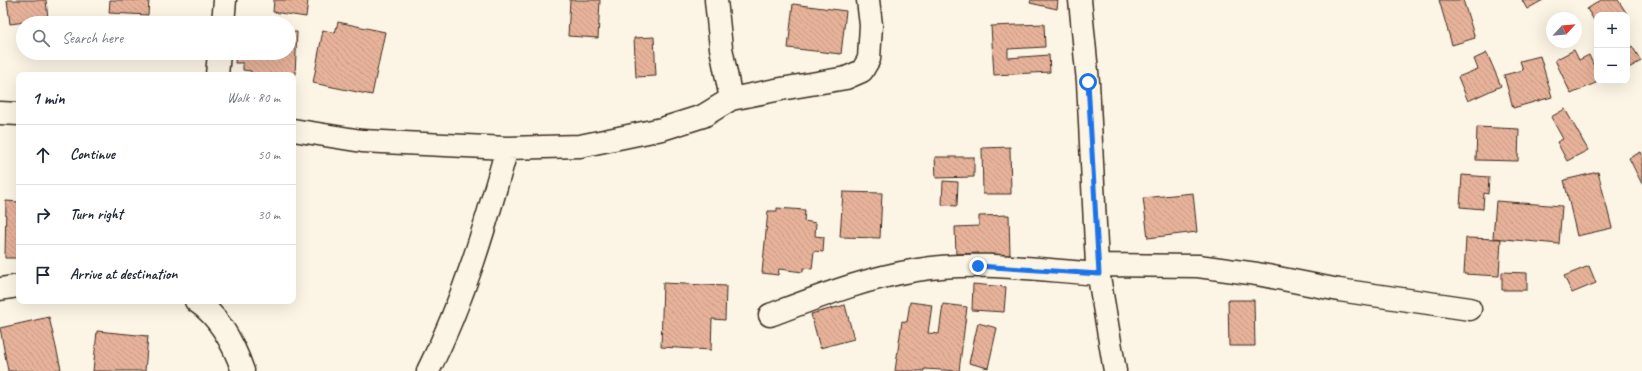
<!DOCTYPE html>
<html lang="en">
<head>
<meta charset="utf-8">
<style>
  :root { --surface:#fff; --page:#f2f2f3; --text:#1f2937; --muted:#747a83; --line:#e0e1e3 }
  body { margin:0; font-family:Caveat,sans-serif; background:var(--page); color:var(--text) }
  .controls { position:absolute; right:12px; top:12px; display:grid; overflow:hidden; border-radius:8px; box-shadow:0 4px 16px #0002 }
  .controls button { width:36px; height:36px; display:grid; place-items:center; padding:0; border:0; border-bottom:1px solid var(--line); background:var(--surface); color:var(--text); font:20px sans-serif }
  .compass { position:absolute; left:1546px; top:12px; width:36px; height:36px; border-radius:50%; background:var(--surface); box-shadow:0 4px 16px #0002; rotate:64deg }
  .stop { position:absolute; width:12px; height:12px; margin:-9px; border:3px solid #1a73e8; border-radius:50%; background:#fff }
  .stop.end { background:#1a73e8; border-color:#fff; box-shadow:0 1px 4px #0008 }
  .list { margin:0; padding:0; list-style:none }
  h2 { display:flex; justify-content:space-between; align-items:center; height:52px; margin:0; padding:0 16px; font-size:17px }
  h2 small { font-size:13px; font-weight:400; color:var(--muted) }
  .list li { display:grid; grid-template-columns:26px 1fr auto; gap:12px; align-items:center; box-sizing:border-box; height:60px; padding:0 16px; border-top:1px solid var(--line) }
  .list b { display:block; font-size:15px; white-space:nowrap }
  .list em { font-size:13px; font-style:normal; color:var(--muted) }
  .icon { flex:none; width:22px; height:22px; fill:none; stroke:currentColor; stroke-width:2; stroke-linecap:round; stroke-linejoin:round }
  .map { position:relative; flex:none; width:1642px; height:371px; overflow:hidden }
  .search { position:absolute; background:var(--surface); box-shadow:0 4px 16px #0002; left:16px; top:16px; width:280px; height:44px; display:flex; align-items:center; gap:10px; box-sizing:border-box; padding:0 14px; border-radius:22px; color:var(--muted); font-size:15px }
  .panel { position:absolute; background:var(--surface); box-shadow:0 4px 16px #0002; left:16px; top:72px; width:280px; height:232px; border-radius:8px }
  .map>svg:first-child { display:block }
  .building { fill:url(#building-back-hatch); stroke:#3b2a1e }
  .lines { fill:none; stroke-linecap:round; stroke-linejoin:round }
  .street-casing { stroke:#3b2a1e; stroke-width:25 }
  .street { stroke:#fcf5e5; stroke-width:22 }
  .route { stroke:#1a73e8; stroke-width:5 }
</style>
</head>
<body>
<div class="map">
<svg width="1642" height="371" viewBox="0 0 1642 371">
  <defs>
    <pattern id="building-back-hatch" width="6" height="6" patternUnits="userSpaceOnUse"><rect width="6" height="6" fill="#e7b29a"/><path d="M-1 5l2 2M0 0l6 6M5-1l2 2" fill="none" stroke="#c79984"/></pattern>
  </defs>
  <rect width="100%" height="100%" fill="#fcf5e5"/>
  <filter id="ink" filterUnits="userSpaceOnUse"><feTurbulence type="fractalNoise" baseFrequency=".025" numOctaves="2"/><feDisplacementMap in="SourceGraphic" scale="8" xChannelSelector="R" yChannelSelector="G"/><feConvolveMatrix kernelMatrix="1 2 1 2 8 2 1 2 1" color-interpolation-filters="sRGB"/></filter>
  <g filter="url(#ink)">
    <path class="building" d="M7,0H46L48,19L10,24Z
      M110,0H149L148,15L109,13Z
      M274,0H308L306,17L273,12Z
      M570,0H600L598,38L568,36Z
      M1031,0H1058L1057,9L1030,3Z
      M1439,0H1463L1475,38L1452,45Z
      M1522,0H1543L1527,9Z
      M1601,0H1618L1629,17L1627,18V15H1597V25L1587,9Z
      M793,4L846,11L841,54L788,48Z
      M250,20L281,22V23H250Z
      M338,22L385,32L372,95L313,83L323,30L335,33Z
      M1044,24L1045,47L1008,49V58L1049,55L1050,72L994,75L991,26Z
      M289,32H297L295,75H251V71L243,70V63H235L236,53H289Z
      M654,37L656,76L636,77L634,38Z
      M1632,46L1641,61L1627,69V49Z
      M1574,50L1579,60L1589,55L1597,73V81H1600L1571,94L1555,60Z
      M1487,53L1501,86L1468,101L1458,77L1478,69L1474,59Z
      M1540,56L1552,97L1513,108L1504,75L1523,70L1520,61Z
      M1565,109L1588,150L1567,161L1557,142L1563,139L1551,117Z
      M1477,127L1519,129L1518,161L1476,160Z
      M1010,147L1011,194H983L982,148Z
      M1641,152L1642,154V184L1629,158Z
      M935,157H974V177L936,178Z
      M1598,172L1612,228L1577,236L1564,180Z
      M1462,175L1489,177L1488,194L1484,193L1483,209L1460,207Z
      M943,181L958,182L957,206L942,205Z
      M843,192L882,193L880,238L840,237Z
      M1193,193L1197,232L1148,238L1143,198Z
      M6,201L19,202V258H5Z
      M1496,201L1562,206L1559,244L1493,238Z
      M777,208L805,210L804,221L816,223L815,236L824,237L823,252L814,251L812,269L803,268V272L779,269L778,275L762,273L768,211H777Z
      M1009,215L1010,255L979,256V253L956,254L955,227L979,226V216Z
      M1466,238L1501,239L1499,276L1464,274Z
      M1589,266L1596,283L1572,293L1564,276Z
      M1502,272L1527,273V290H1502Z
      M663,283L726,286L725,320L712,319L711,350L661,347Z
      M973,284L1006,287L1004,312L972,310Z
      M1228,300H1254L1255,346H1229Z
      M910,302L932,305L928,333L939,334L943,304L967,307L959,371L924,369V371H895L902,321L907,322Z
      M845,305L854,339L820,348L811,314Z
      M49,317L61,369L50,371H8L0,328Z
      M978,323L997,328L988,368L969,363Z
      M97,331L148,336L145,371H93Z"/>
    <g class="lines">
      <defs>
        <path id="street" d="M716,0L721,48L731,99
          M1080,0L1088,82L1097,265L1115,371
          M223,23L225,0
          M217,75L219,53
          M0,113L19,114
          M293,130L362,141L507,148L580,146L662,129L703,116L731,99L781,89L846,78L862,71L869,59L871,25L868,0
          M1097,265L1198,266L1257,274L1339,290L1470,309
          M0,289L19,286
          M196,301C219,316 234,345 243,371
          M770,315C818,297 866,278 917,270C976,260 1039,270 1099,274
          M428,371C464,300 486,224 507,148"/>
      </defs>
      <use href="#street" class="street-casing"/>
      <use href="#street" class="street"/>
    </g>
  </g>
  <g class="lines" filter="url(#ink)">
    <path class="route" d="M978,266L1099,274L1088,82"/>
  </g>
</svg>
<div class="controls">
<button>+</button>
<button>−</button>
</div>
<svg class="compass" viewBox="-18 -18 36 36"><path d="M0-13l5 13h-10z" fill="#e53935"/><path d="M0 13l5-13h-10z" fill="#747a83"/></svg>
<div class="stop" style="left:1088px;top:82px"></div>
<div class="stop end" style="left:978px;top:266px"></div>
<div class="search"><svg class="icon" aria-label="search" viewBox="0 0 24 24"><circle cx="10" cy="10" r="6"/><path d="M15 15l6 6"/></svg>Search here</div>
<section class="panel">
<h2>1 min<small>Walk · 80 m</small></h2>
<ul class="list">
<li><svg class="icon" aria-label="ahead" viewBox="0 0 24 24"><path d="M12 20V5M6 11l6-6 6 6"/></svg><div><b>Continue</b></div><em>50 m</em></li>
<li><svg class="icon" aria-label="right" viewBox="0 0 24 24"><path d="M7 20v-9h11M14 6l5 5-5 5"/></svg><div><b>Turn right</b></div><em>30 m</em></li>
<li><svg class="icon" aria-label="arrive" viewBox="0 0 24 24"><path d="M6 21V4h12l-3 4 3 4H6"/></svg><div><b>Arrive at destination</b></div></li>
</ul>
</section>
</div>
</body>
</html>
